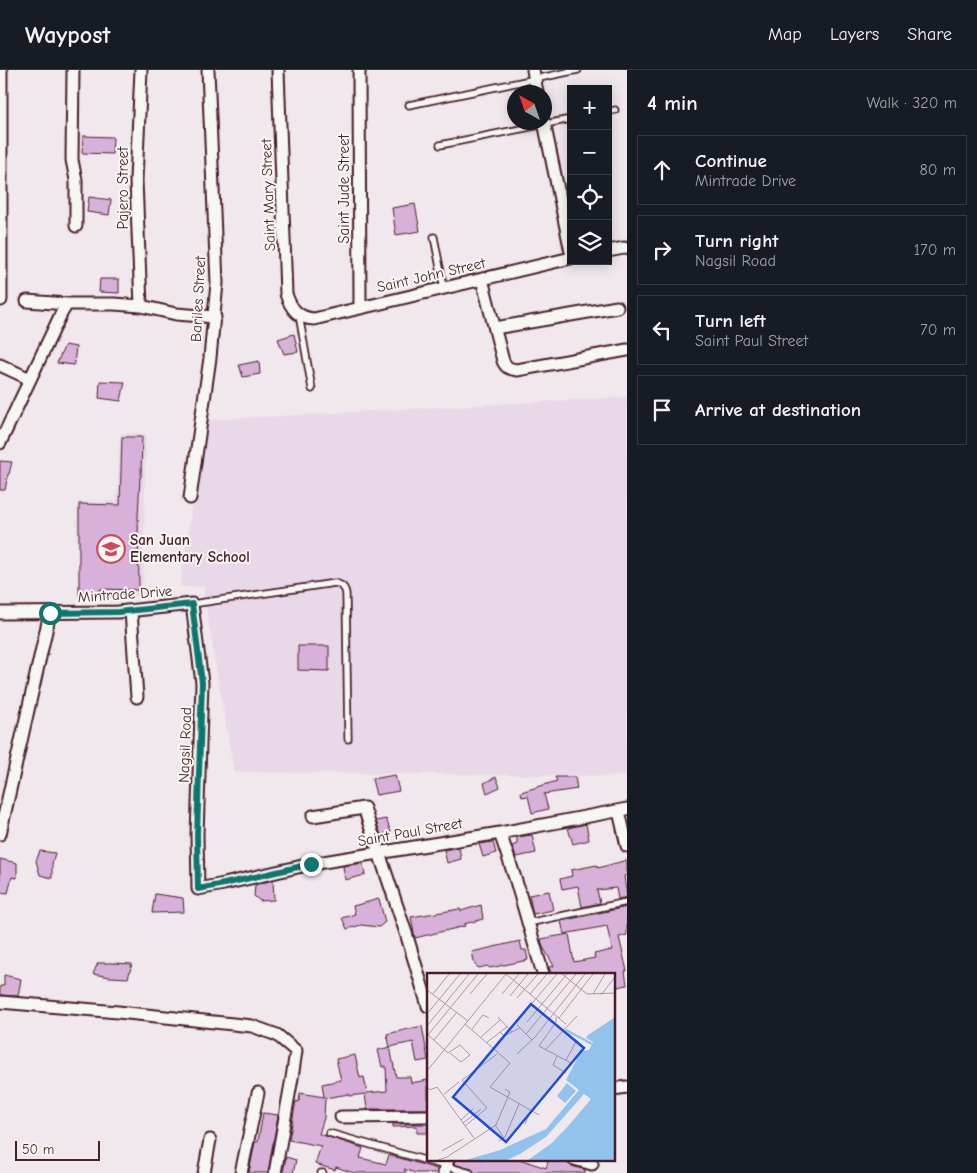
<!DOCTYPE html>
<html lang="en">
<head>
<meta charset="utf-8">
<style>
  :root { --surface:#171b24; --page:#242831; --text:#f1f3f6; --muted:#9ea1a6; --line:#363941 }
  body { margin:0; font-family:"Comic Neue",sans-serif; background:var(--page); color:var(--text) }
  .controls { position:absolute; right:15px; top:15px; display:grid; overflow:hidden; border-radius:0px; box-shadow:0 2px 12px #0003 }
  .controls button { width:45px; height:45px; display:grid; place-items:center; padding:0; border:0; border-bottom:1px solid var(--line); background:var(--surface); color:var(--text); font:25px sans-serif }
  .compass { position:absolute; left:507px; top:15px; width:45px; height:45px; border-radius:50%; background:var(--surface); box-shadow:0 2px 12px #0003; rotate:320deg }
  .scale { position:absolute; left:15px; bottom:12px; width:85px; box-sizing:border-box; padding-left:5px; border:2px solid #4a1f2b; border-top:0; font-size:14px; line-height:18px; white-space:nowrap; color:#4a1f2b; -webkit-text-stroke:4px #f6f6f2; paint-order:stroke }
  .stop { position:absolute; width:15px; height:15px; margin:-11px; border:4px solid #0f766e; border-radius:50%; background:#fff }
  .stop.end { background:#0f766e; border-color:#fff; box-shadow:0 1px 5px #0008 }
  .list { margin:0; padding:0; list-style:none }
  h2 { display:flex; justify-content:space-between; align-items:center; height:65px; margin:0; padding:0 20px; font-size:21px }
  h2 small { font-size:16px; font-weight:400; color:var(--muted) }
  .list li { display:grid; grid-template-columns:32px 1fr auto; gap:15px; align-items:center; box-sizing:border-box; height:70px; margin:0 10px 10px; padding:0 10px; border:1px solid var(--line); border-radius:0px }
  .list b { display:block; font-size:19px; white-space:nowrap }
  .list p { margin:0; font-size:16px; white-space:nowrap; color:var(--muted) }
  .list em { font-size:16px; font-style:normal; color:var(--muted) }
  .icon { flex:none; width:28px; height:28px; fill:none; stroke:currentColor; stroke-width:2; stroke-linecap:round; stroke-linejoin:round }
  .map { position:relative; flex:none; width:627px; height:1103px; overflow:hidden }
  header { display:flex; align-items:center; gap:30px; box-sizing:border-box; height:70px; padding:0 25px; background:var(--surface); border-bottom:1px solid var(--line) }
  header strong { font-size:24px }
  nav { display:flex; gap:28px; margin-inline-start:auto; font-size:18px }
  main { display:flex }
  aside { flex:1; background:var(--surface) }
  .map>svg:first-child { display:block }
  .built { fill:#e9d8e7 }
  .building { fill:#d8b1da; stroke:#4a1f2b }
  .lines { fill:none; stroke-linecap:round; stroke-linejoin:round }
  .lane-casing { stroke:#4a1f2b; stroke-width:9 }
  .street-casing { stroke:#4a1f2b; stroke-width:15 }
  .lane { stroke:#f6f6f2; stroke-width:5.5 }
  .street { stroke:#f6f6f2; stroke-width:11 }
  .route { stroke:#0f766e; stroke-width:6 }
  .labels { text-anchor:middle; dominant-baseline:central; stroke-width:4; stroke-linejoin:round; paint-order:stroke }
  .street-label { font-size:15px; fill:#4a1f2b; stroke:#f6f6f2 }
  .poi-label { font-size:15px; font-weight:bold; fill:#4a1f2b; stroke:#f6f6f2; text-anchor:start }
  .inset-river { fill:none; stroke:#91c3ed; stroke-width:2.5 }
  .inset-road { fill:none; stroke:#ae989f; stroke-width:1 }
  .view { fill:#1d4ed8; fill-opacity:0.15; stroke:#1d4ed8; stroke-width:2.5 }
  .inset-edge { fill:none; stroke:#4a1f2b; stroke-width:2.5 }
</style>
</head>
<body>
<header>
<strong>Waypost</strong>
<nav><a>Map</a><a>Layers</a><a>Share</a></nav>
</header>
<main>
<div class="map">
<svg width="627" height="1103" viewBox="0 0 627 1103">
  <rect width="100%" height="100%" fill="#f0e8ed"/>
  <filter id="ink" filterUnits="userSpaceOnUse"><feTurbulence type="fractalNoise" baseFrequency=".02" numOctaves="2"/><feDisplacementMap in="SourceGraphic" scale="10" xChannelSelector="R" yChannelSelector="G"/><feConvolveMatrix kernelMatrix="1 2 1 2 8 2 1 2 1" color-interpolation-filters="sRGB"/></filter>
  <g filter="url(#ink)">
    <path class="built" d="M627,327V706L234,702L204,527V517H180L205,350Z
      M120,363L146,364L143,526L78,528L77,433L117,431Z"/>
    <path class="building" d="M83,66L113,67L112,84L82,83Z
      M89,127L111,130L109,145L87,142Z
      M415,134L420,161L396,165L392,138Z
      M100,209H119V223L99,222Z
      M294,264L298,282L284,284L278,269Z
      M65,275L76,277L74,295L57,293Z
      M259,291L260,304L243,307L239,295Z
      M100,311L125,312L121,331L99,328Z
      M122,367H142L141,407H140L138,447L139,520L100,519V526H79V434L120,435Z
      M0,391L12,392L9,404H8L5,420H0Z
      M298,576H329V601L298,600Z
      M395,705L399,721L376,725L372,709Z
      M496,707L500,717L487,723L484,713Z
      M555,707H575L577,719L544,724L548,739L532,743L528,726L522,727L521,722L557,711Z
      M386,749L391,762L381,765L376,751Z
      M586,754L589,770L573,774L568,758Z
      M532,765L536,783L516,787L512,776L517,774V767Z
      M493,772L496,783L483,787L479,774Z
      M459,777L461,789L447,793L444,780Z
      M40,781L55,783L52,794V808L40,805L36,791Z
      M0,789L17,793V808L12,807L8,823L0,822Z
      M627,790V805L624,806L627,827L618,829L616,818L597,820L600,833L582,837L578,816L562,819L560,809L572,806L571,800L597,795L598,798Z
      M363,793L365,805L345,810L343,796Z
      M273,810L274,830L260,831L254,826L255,815Z
      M549,821L553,840L533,844L529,825Z
      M155,824L183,828L184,842L152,843Z
      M379,829L385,852L379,857L361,855L347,859L342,848L355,844L353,836Z
      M481,835L483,849L464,854L465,856L415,868L411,847L460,839L461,841Z
      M627,837V865L619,867L627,901H625L627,915L613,918V904H551L549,897L554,896L543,877L541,869L569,864L574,892L595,888L594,884L612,880L607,856L564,864L561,851Z
      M520,871L522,880H526L528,890L490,898L487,896L479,898L475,895L472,882Z
      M98,893H113L132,894L128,908L110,907L93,904Z
      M4,905L21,909L18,926L0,925V916H4Z
      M422,956L428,990L417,992L413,972L390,977L387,964Z
      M390,977L396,1007H410L411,1013L428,1010V1039H367L365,1024L349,1026V1024L325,1028L324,1048L319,1064L363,1078L360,1088L386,1094L389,1085L437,1099V1103H415L404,1099L406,1103H354L336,1097L335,1100L315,1094L321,1076L289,1070L296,1031L299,1032L300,1023L324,1027L322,1014L341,1010L336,989L355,985L360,1008L364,1007L367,1023L387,1021L386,996L382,997L378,980Z
      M263,1043L278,1045L268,1103H249L255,1072H258Z
      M428,1054V1063H417V1056L393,1057V1054Z
      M286,1087L296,1090L293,1103H283Z
      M455,1089H519L546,1098L549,1089H567L568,1094L572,1096L585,1100V1103H475L472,1099L454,1094Z"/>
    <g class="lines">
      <defs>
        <path id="lane" d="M409,35L578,0
          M608,42L615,40
          M440,75L571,49
          M434,167L444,218
          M299,245L312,319
          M192,534L335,513C342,515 345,517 346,524L348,669
          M528,853L627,832
          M329,1063L470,1103
          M321,1103H323"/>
        <path id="street" d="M73,0L72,90L76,110V156
          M278,0L286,224C291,239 298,248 314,249L571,188
          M359,0L360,237
          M533,0L537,22
          M544,52L571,182
          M608,181L624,178
          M482,209L503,291C506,298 510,299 517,300L627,280
          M1,230V0
          M27,231L67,234H114L141,236L176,244L215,247
          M141,236L136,110L141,0
          M495,258L617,237
          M0,295L30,309
          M0,373L61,244L67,234
          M190,428L210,288L217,213L208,0
          M131,541L137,627
          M0,543L118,542L192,534L202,613L197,765L198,819L224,814L311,794L500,763L627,739
          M619,741L627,776
          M313,746L364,738L406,863L428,936
          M500,763L516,811L543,904
          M0,764L50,543
          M0,932L118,942L252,956L277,965L296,981L292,1008L275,1103
          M613,1019L627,1017
          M341,1047L428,1046
          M574,1089L592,1094
          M204,1103L210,1070
          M241,1103L258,1023
          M444,1103L448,1089"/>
      </defs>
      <use href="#lane" class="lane-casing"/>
      <use href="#street" class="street-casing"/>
      <use href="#lane" class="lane"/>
      <use href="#street" class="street"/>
    </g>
  </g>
  <g class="lines" filter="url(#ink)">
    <path class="route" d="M50,543L118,542L192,534L202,613L197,765L198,819L224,814L311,794"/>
  </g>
  <defs>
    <symbol id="school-ring" viewBox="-11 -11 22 22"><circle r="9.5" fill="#f6f6f2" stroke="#d1495b" stroke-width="1.5"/><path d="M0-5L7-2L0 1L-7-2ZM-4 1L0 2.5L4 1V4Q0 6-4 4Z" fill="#d1495b"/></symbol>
  </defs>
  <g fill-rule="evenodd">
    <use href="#school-ring" x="95" y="463" width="32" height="32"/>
  </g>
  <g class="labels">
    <g class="street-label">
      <text transform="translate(123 118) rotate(-90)">Pajero Street</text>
      <text transform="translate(344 119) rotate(-90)">Saint Jude Street</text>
      <text transform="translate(268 125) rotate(-92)">Saint Mary Street</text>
      <text transform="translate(431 205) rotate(-13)">Saint John Street</text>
      <text transform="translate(198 229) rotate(-87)">Bariles Street</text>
      <text transform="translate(125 524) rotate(-4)">Mintrade Drive</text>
      <text transform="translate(185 675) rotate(-88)">Nagsil Road</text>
      <text transform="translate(410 762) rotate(-10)">Saint Paul Street</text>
    </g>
    <g class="poi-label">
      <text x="130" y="470">San Juan<tspan x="130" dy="17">Elementary School</tspan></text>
    </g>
  </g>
  <g transform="translate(427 903)">
    <rect width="188" height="188" fill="#f0e8ed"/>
    <path d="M187,45V187H101L125,170L143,151L164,126L157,121L119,164L93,181L80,187H39L73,177L119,156L152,117L139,107L154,78L162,77L166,69L159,65L161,62ZM140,110L149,118L138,130L130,123Z" fill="#91c3ed"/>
    <path class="inset-river" d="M139,57L165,71"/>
    <path class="inset-road" d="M79,1L139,51M135,1L160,21L188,20M0,17L41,48M6,21L22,1M43,21L60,1M75,21L92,1M103,21L120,1M166,21L178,1M174,22L188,4M83,23L101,1M90,25L111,1M0,41L33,1M71,44L85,59M129,44V49L112,73L144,90M132,45L166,1M100,49L140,1M88,50L130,1M38,51L83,90L63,114L112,142M90,52L105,67M0,53L42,1M45,56L56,42L62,45M73,59L77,63L93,55M0,61L21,80L33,72L43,82L34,89L23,80M99,61L149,1M1,62L51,1M53,65L73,47M7,67L30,39M59,70L81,53M118,77L150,43M90,81L108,64L158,1M130,83L126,92L139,100M139,87L150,67M0,98L79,1M0,114L3,117L10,114L47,165M17,121L32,109M34,147L46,136M36,150L54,136M98,151L104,137M68,152L77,165M38,153L60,135L35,107L70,81M72,168L78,164L92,131M15,178L36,166M11,187L20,184L69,152L83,119L78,116"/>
    <path class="view" d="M104,31L157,75L79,169L26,124Z"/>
    <rect width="188" height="188" class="inset-edge"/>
  </g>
</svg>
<div class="controls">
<button>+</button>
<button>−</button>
<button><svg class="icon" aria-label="locate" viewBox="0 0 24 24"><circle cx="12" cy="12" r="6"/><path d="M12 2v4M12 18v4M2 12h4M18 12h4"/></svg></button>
<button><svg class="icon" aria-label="layers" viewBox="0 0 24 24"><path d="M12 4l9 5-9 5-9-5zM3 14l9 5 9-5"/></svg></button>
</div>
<svg class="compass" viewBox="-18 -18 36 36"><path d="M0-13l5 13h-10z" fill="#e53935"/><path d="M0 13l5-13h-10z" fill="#9ea1a6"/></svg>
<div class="scale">50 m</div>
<div class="stop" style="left:50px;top:543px"></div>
<div class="stop end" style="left:311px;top:794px"></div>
</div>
<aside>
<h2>4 min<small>Walk · 320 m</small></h2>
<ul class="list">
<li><svg class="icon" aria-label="ahead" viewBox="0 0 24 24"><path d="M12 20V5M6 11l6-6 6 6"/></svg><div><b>Continue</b><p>Mintrade Drive</p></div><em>80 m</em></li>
<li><svg class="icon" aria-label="right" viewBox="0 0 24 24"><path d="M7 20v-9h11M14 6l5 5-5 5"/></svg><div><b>Turn right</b><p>Nagsil Road</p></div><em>170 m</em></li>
<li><svg class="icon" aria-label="left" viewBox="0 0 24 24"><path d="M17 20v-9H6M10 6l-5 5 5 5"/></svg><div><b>Turn left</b><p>Saint Paul Street</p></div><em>70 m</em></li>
<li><svg class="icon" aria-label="arrive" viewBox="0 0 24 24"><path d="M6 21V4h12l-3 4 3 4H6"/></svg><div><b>Arrive at destination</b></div></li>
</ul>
</aside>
</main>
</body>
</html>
